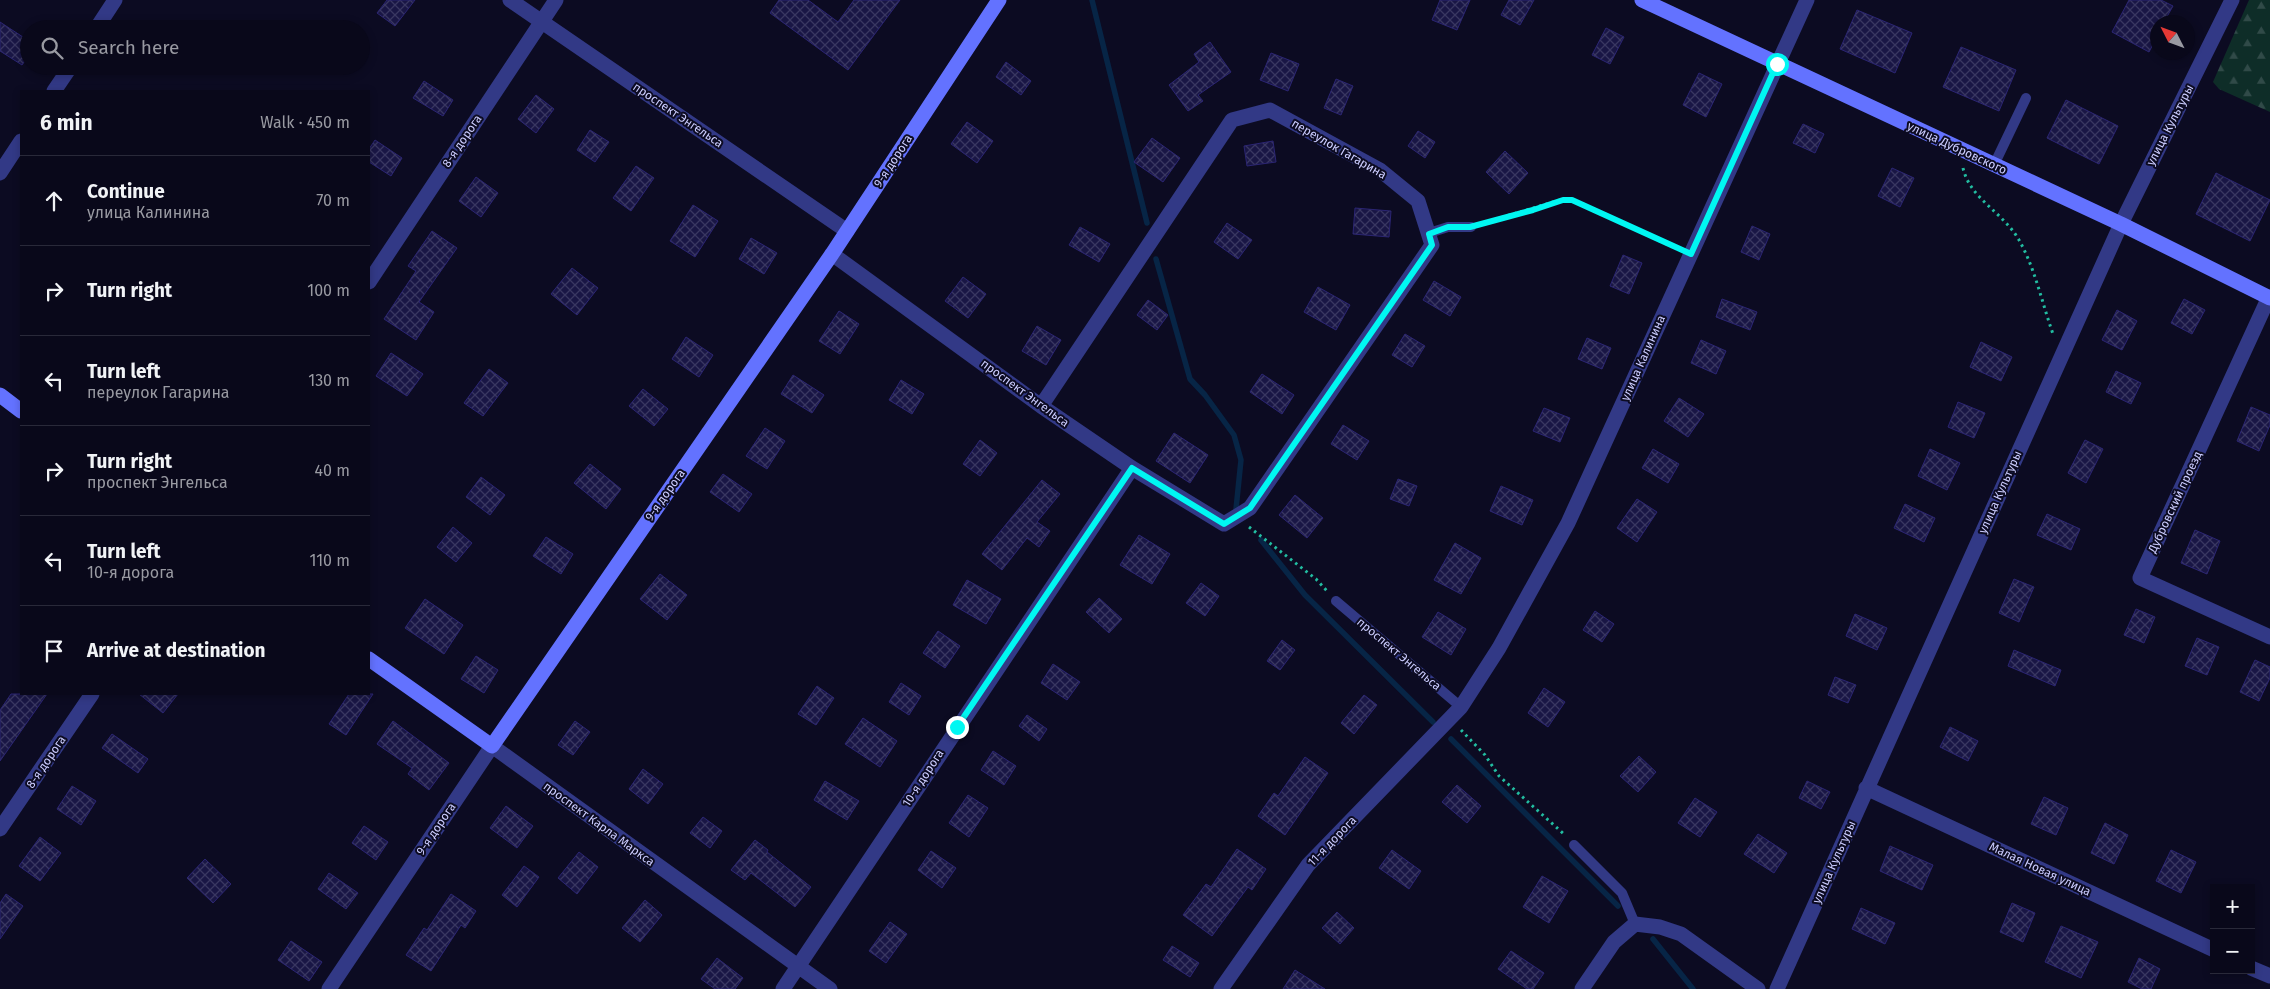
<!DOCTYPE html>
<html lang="en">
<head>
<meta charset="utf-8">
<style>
  :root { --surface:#09081a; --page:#171627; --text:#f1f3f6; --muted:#999aa2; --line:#292939 }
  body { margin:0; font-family:"Fira Sans",sans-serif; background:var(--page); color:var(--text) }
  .controls { position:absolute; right:15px; bottom:15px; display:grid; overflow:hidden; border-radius:0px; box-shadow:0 2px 8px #0003 }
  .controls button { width:45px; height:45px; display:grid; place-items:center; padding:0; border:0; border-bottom:1px solid var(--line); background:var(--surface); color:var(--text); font:25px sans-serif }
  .compass { position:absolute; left:2150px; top:15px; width:45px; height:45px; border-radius:50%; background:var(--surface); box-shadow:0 2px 8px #0003; rotate:312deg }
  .stop { position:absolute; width:15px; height:15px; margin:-11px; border:4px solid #00f7f2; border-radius:50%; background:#fff }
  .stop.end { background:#00f7f2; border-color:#fff; box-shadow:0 1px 5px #0008 }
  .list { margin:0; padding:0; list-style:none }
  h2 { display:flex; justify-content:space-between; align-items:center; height:65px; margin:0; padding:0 20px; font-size:21px }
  h2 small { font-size:16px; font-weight:400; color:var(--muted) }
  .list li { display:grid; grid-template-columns:32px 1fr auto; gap:15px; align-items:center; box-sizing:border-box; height:90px; padding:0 20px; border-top:1px solid var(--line) }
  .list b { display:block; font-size:19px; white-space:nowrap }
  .list p { margin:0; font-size:16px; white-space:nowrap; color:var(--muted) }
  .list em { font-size:16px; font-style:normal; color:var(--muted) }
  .icon { flex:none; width:28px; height:28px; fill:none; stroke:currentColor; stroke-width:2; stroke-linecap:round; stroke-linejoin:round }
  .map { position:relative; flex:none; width:2270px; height:989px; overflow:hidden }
  .search { position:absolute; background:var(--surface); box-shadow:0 2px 8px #0003; left:20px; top:20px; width:350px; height:55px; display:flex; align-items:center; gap:12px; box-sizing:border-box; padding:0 18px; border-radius:28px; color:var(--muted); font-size:19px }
  .panel { position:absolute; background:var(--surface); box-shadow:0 2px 8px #0003; left:20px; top:90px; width:350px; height:605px; border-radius:0px }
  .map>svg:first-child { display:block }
  .forest { fill:url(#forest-firs) }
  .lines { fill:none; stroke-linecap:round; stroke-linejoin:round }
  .stream { stroke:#072546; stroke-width:5.5 }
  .building { fill:url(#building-cross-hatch); stroke:#2b2573 }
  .path { stroke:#22bda1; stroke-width:3; stroke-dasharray:2.5 4; stroke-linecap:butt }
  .lane { stroke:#323986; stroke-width:10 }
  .street { stroke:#323986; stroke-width:15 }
  .secondary { stroke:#6372ff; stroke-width:15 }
  .route { stroke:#00f7f2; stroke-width:6 }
  .labels { text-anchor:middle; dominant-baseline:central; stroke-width:4; stroke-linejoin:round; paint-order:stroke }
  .street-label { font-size:12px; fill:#cccdff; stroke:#0c0b22 }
</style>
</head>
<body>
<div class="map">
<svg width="2270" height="989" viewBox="0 0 2270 989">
  <defs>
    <pattern id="forest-firs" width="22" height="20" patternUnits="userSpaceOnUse" patternTransform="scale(1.25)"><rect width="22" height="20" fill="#0e2d28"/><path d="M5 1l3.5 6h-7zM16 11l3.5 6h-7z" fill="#304a48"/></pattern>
    <pattern id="building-cross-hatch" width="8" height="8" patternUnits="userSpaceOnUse" patternTransform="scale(1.25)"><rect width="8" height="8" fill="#191645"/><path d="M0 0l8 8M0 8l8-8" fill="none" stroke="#393761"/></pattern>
  </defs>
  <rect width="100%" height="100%" fill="#0c0b22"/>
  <path class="forest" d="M2249,0H2270V112L2219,89L2213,82Z"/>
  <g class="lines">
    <path class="stream" d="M1092,0L1147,223
      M1156,259L1190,379L1205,395L1234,435L1241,460L1236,509
      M1261,540L1305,595L1433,722
      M1451,739L1618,906
      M1653,939L1693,989"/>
  </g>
  <path class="building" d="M387,0H415L395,26L377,13Z
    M779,0H808L838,22L854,0H900L848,70L770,13Z
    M1440,0H1470L1457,30L1432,20Z
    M1509,0H1534L1520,25L1501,15Z
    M2129,0H2161L2173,6L2164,22H2158V35L2149,52L2112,32Z
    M1857,10L1912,33L1895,73L1840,49Z
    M0,22L29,41V55L22,65L0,51Z
    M1606,28L1624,37L1610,64L1592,55Z
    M1210,42L1231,72L1198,95L1203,101L1188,111L1169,85L1199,62L1194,54Z
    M1961,47L2016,70L1999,111L1943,87Z
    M1271,53L1299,64L1288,91L1260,80Z
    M1006,62L1031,81L1021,95L996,77Z
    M1699,73L1722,84L1706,117L1683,105Z
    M1336,79L1353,86L1341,115L1324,108Z
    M424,81L453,100L443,116L413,98Z
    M536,95L554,109L536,133L518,119Z
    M2066,100L2118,126L2099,164L2047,138Z
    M967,122L993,141L977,163L951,144Z
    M1803,124L1824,134L1815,153L1793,143Z
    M590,130L609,142L595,162L577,150Z
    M1418,131L1435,142L1425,158L1408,146Z
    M1152,138L1180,158L1163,182L1134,162Z
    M375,140L402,158L391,176L369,162V149Z
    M1273,141L1276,162L1247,166L1244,146Z
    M1505,151L1528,173L1509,194L1486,172Z
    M636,166L654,178L631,211L613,198Z
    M1892,168L1914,178L1900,207L1878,196Z
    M2216,173L2270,200L2250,241L2196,214Z
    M476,177L498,193L481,217L459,201Z
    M693,205L718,221L695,257L670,241Z
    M1355,208L1391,211L1389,237L1353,234Z
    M1227,223L1252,240L1238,259L1214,242Z
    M1752,226L1770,234L1759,260L1741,252Z
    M1080,227L1110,244L1099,262L1069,245Z
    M432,231L457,248L419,302L434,312L416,340L384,319L416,271L408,266Z
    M751,238L777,253L764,274L739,259Z
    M1623,255L1642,263L1629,294L1610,286Z
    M572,268L598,288L577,315L551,294Z
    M963,277L986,294L968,318L945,301Z
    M1434,281L1461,297L1450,316L1423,300Z
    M1318,287L1350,305L1336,330L1304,312Z
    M1722,299L1757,312L1750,330L1716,317Z
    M2184,299L2205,310L2192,334L2171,323Z
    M1148,300L1168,315L1157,330L1137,315Z
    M2117,310L2137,321L2122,350L2102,340Z
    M839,311L859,324L840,354L819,341Z
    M1037,326L1061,340L1046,365L1022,351Z
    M1405,334L1425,346L1412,367L1392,355Z
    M686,337L713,355L699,377L672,359Z
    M1587,338L1611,348L1602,369L1578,359Z
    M1701,340L1726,351L1716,374L1691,363Z
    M1981,342L2012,357L2001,381L1970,367Z
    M391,353L423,374L407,396L376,376Z
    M489,369L508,383L483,416L464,403Z
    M2116,371L2141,383L2131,404L2106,392Z
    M1262,374L1294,395L1282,414L1250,392Z
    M793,375L824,395L812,413L781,394Z
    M901,380L924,394L912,414L889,400Z
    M643,389L668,409L654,426L629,406Z
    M1679,398L1704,414L1688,437L1664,421Z
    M1958,402L1985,413L1974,438L1948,427Z
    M2251,407L2270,415V425L2259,451L2237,441Z
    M1544,408L1570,418L1560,442L1533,431Z
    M1343,425L1369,441L1357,460L1331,444Z
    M765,428L785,441L767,469L746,456Z
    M1174,433L1208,455L1190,483L1156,461Z
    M980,440L997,453L980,476L963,464Z
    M2085,440L2103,449L2086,483L2068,473Z
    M1653,449L1679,464L1668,483L1642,468Z
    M1930,449L1960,463L1947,490L1918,476Z
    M590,464L621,489L606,509L574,483Z
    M723,474L752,494L739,512L710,492Z
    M481,477L505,495L490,515L466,497Z
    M1398,479L1417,486L1409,506L1390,499Z
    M1042,480L1060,494L1037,522L1050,531L1039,547L1027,538L1002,570L982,554Z
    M1501,486L1533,500L1522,525L1490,511Z
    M1295,495L1323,518L1307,538L1279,515Z
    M1637,499L1657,512L1637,542L1617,528Z
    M1905,504L1935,518L1924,542L1894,528Z
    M2047,514L2080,529L2071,550L2037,535Z
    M453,527L472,543L456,562L437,547Z
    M2195,530L2220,541L2207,574L2181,563Z
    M1139,535L1170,554L1152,584L1120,565Z
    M546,537L573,554L561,574L533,556Z
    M1455,543L1481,558L1461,594L1434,580Z
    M660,574L687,595L667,620L640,599Z
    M2014,579L2034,587L2019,622L1999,613Z
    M967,580L1001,599L986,624L953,605Z
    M1201,583L1219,596L1205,616L1186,603Z
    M1099,598L1122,619L1109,633L1086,612Z
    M425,599L463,625L444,654L405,628Z
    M2136,609L2155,617L2144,643L2124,635Z
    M1595,611L1614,624L1602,642L1583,630Z
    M1438,612L1466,629L1451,655L1422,637Z
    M1855,614L1887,628L1877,650L1846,636Z
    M938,631L960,646L945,668L923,653Z
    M2197,638L2219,647L2207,675L2185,666Z
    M1282,640L1295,650L1280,670L1267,661Z
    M2014,650L2061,670L2055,686L2008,666Z
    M476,656L498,670L484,693L461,679Z
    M2255,660L2270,667V678L2259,701L2240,692Z
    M1053,664L1080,682L1067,700L1041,683Z
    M1835,677L1856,685L1848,703L1828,695Z
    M901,683L921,696L909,715L889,702Z
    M817,686L834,698L816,725L798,714Z
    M1544,688L1565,702L1548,727L1528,713Z
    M11,694H47L0,761V710Z
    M139,694H178L163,713Z
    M349,694H373L346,735L329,724Z
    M1364,695L1377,705L1354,734L1341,723Z
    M1027,715L1047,729L1039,741L1019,726Z
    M863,718L897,741L880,767L845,744Z
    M393,721L449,763L429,790L408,774L412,768L377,744Z
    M575,721L590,732L573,755L558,745Z
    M1950,727L1978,741L1968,761L1940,747Z
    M112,734L148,759L138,773L102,748Z
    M993,751L1016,766L1004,785L981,770Z
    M1639,756L1656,772L1638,792L1620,776Z
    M1305,757L1328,773L1285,835L1258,816L1274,793L1278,796Z
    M643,769L663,784L648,804L629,789Z
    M825,781L859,801L847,820L814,800Z
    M1807,781L1830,792L1821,809L1799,798Z
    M1457,785L1481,806L1467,823L1442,802Z
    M72,786L96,801L81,825L57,809Z
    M968,795L988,808L969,837L949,823Z
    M2044,797L2068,808L2056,835L2031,824Z
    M1695,798L1717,812L1700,837L1678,823Z
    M506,806L533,826L517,848L490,828Z
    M703,817L722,831L710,848L690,833Z
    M2105,823L2128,835L2114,864L2091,853Z
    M364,826L388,842L376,860L352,843Z
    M1758,834L1787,853L1774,873L1744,854Z
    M40,837L61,853L40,881L19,866Z
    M755,840L768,850L767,852L811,887L795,907L751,873L745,880L731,870Z
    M1890,846L1933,865L1922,890L1880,871Z
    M1237,849L1266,869L1252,890L1248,887L1212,936L1183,915L1206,884L1211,887Z
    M1392,850L1421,871L1409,889L1379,868Z
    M2171,850L2196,862L2181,893L2156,881Z
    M931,851L956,868L942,888L918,870Z
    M579,852L598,867L577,894L558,878Z
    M205,859L231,884L213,903L187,878Z
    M524,866L539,877L517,907L502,895Z
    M329,873L358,893L346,909L318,889Z
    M1542,876L1568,891L1549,923L1523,907Z
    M6,894L23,906L0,939V903Z
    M451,894L476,911L465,928L461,925L431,971L406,955L424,928L427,930Z
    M645,900L662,915L640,942L622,928Z
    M2012,903L2035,913L2023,942L2000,932Z
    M1861,908L1895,923L1885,944L1852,929Z
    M1337,912L1354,928L1340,944L1322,928Z
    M890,922L907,934L886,963L869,951Z
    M2061,926L2098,942L2081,978L2045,962Z
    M291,941L322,962L309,981L278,960Z
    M1172,946L1199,963L1190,977L1163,960Z
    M1511,951L1544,973L1533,989H1527L1498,969Z
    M717,958L743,978L735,989H715L701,979Z
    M2139,958L2160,969L2151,989H2142L2128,982Z
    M1295,970L1325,989H1283Z"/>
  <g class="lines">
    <path class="path" d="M1963,168C1970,199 2003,212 2019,240C2035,268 2042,303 2053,334
      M1483,223L1563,199L1572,200L1675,248
      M1249,527L1316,579L1327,591
      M1461,730L1485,755L1499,776L1565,835"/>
    <path class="lane" d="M1994,165L2026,98
      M1429,233L1448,227H1471
      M1336,601L1461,707
      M1574,845L1622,893L1635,924"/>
    <path class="street" d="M510,0L847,231
      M96,29L115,0
      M54,91L71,66
      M0,173L21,141
      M832,254L1041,406L1132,468L1224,524L1250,508L1432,245L1418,201L1380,170L1270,110L1232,120L1041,406
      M369,282L556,0
      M2269,297L2140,578L2270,637
      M1866,788L2214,950
      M0,829L92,694
      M2251,968L2270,976
      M329,989L492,746L830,989
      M783,989L1132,468
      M1221,989L1308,865L1461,707L1499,648L1568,523L1807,0
      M1582,989L1614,942L1635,924L1660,927L1681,934L1758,989
      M1777,989L2121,224L2232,0"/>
    <path class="secondary" d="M1642,0L2121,224L2270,298
      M0,395L21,411
      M369,659L492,746L832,254L999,0"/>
  </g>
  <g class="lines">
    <path class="route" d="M957,727L1132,468L1224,524L1250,508L1432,245L1429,234L1448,227H1470L1533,210L1563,200H1572L1691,254L1777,64"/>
  </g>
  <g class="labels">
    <g class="street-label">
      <text transform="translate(678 115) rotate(34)">проспект Энгельса</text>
      <text transform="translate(2170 125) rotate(-63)">улица Культуры</text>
      <text transform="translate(462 141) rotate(-56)">8-я дорога</text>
      <text transform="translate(1957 148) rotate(25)">улица Дубровского</text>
      <text transform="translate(1339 149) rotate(30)">переулок Гагарина</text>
      <text transform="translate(893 161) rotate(-57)">9-я дорога</text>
      <text transform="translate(1643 358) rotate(-66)">улица Калинина</text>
      <text transform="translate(1025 393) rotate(36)">проспект Энгельса</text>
      <text transform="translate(2000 492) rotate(-66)">улица Культуры</text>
      <text transform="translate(665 495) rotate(-55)">9-я дорога</text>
      <text transform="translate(2175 502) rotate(-65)">Дубровский проезд</text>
      <text transform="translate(1399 654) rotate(40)">проспект Энгельса</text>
      <text transform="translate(46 762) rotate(-56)">8-я дорога</text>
      <text transform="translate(923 778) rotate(-57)">10-я дорога</text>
      <text transform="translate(599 824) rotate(36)">проспект Карла Маркса</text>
      <text transform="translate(436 829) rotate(-56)">9-я дорога</text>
      <text transform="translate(1332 841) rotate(-46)">11-я дорога</text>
      <text transform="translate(1834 862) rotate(-66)">улица Культуры</text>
      <text transform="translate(2040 869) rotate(25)">Малая Новая улица</text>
    </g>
  </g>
</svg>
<div class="controls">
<button>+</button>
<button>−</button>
</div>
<svg class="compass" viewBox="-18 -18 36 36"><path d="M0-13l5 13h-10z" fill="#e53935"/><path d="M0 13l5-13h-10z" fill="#999aa2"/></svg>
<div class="stop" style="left:1777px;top:64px"></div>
<div class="stop end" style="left:957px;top:727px"></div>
<div class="search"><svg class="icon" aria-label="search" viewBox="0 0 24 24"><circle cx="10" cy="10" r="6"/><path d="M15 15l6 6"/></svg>Search here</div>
<section class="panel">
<h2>6 min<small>Walk · 450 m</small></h2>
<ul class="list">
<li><svg class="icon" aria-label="ahead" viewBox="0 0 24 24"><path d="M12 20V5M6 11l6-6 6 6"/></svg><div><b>Continue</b><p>улица Калинина</p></div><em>70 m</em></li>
<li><svg class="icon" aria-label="right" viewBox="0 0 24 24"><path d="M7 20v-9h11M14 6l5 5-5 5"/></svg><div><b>Turn right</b></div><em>100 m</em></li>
<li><svg class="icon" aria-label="left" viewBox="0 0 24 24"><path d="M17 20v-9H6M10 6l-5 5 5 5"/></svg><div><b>Turn left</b><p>переулок Гагарина</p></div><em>130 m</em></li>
<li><svg class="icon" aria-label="right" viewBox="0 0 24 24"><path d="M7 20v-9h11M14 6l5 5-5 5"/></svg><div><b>Turn right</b><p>проспект Энгельса</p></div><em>40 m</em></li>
<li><svg class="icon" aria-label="left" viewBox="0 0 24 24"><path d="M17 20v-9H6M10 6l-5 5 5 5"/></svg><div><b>Turn left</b><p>10-я дорога</p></div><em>110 m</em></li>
<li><svg class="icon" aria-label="arrive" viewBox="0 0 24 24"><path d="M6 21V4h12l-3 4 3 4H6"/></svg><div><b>Arrive at destination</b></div></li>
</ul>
</section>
</div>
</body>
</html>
